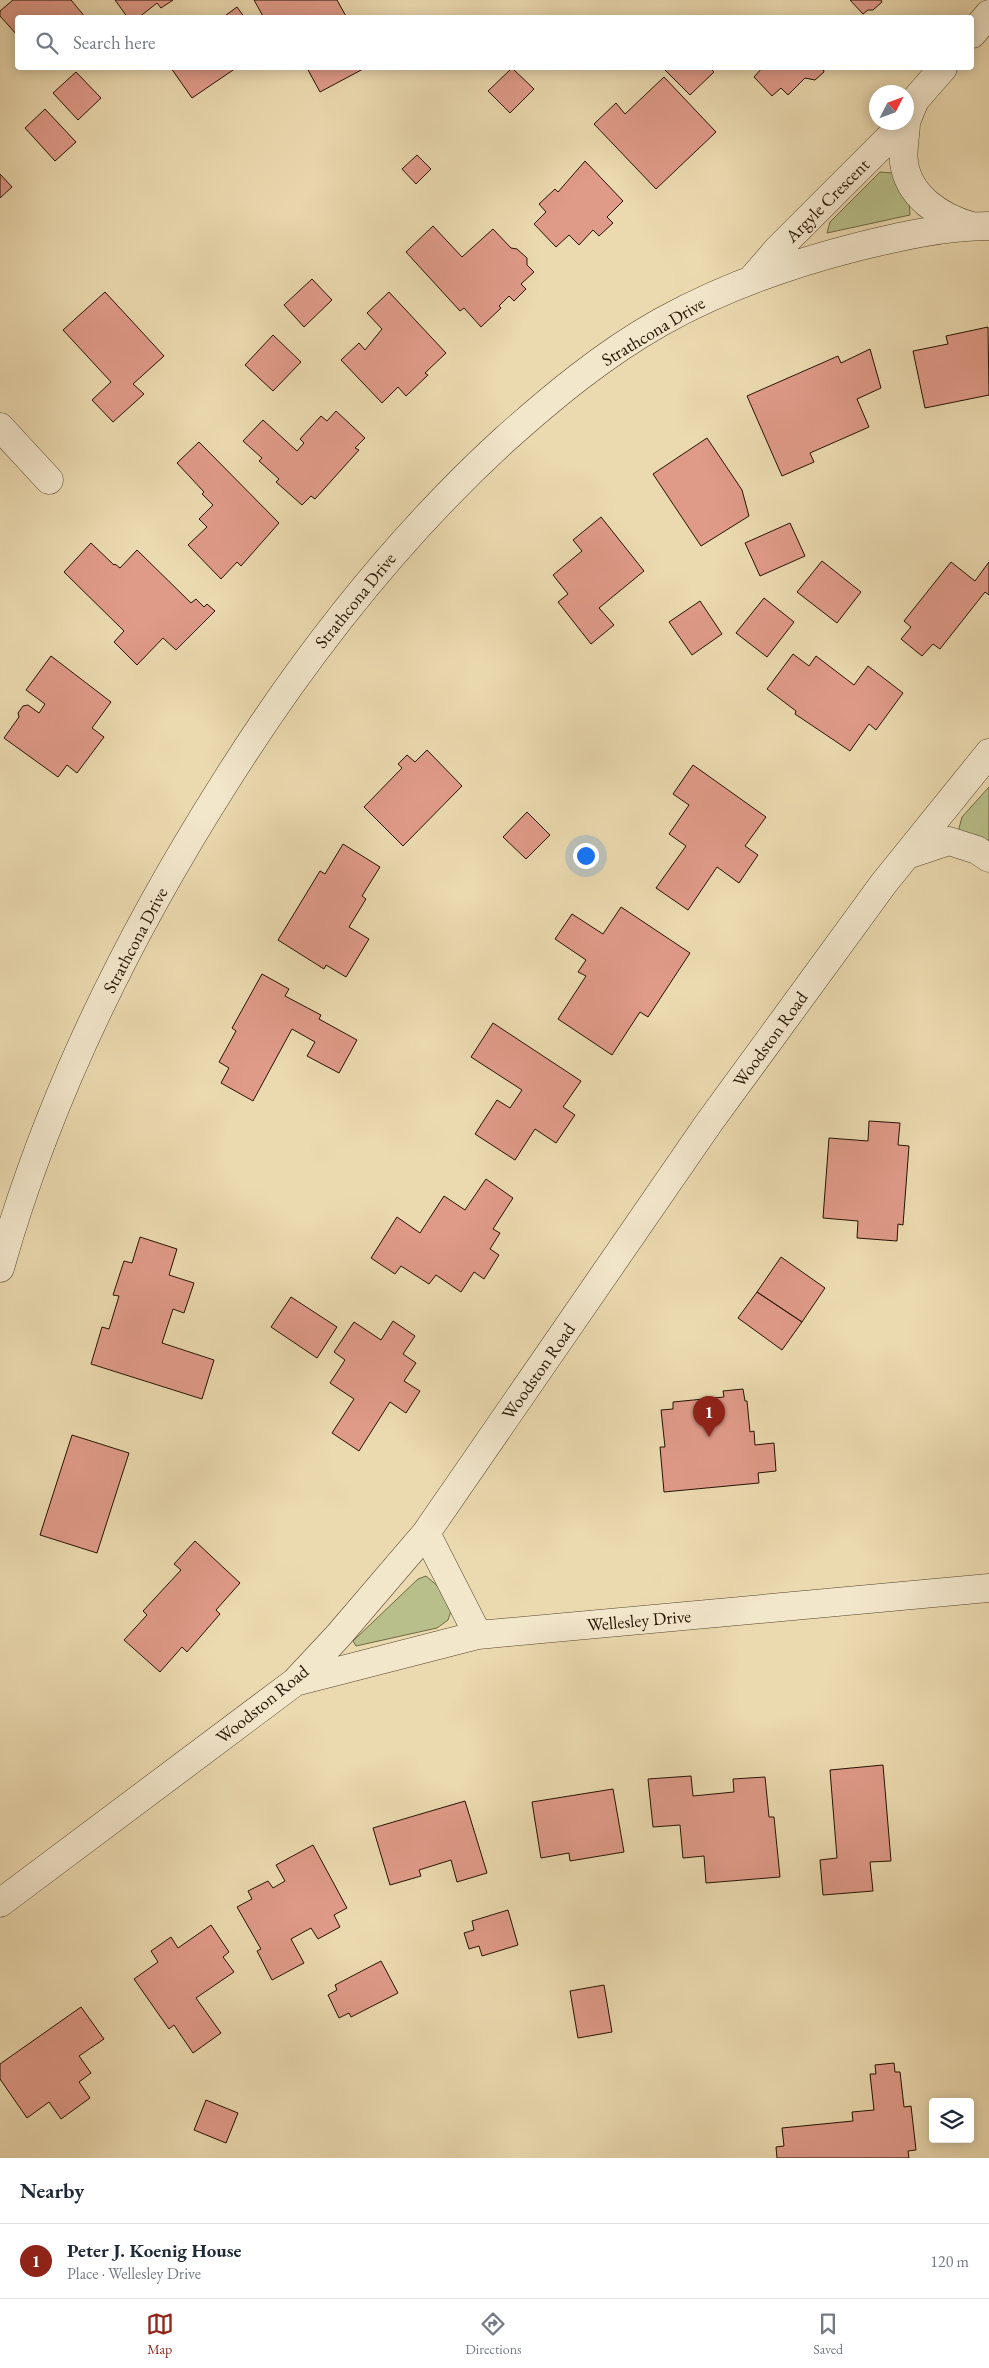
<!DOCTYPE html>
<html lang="en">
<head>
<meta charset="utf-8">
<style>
  :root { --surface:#fff; --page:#f2f2f3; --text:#1f2937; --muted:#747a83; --line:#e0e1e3; --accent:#8f2418 }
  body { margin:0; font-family:"EB Garamond",serif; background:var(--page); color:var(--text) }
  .controls { position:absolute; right:15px; bottom:15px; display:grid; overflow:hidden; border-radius:5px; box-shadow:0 2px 12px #0003 }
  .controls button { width:45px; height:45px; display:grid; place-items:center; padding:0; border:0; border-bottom:1px solid var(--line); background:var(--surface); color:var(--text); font:25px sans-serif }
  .compass { position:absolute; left:869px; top:85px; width:45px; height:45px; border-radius:50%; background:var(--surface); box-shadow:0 2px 12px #0003; rotate:48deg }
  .you { position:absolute; left:585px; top:855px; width:18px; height:18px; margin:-12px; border:4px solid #fff; border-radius:50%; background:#1a73e8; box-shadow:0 0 0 8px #1a73e833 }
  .badge { display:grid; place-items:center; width:32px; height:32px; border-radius:50%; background:var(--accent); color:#fff; font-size:16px; font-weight:700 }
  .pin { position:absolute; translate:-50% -41px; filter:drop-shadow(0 1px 2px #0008) }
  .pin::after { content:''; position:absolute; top:26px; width:18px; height:15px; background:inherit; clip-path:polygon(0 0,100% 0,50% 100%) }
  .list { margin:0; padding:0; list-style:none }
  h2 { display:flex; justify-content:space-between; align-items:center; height:65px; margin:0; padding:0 20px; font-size:21px }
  h2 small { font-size:16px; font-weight:400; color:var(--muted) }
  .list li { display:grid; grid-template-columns:32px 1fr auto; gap:15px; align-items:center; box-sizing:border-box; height:75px; padding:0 20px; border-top:1px solid var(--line) }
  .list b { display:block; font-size:19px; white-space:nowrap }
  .list p { margin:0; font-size:16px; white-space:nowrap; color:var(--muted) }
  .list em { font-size:16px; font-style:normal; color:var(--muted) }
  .icon { flex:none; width:28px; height:28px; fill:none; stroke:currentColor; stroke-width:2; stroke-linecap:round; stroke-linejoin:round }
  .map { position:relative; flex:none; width:989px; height:2158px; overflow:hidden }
  .search { position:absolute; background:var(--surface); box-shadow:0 2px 12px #0003; left:15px; right:15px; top:15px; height:55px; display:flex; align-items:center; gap:12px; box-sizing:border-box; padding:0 18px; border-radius:5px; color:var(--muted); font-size:19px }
  .sheet { height:140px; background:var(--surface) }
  nav { display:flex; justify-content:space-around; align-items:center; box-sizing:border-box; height:70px; border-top:1px solid var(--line); background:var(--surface); font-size:14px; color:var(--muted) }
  nav a { display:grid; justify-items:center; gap:2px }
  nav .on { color:var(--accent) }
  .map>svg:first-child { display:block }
  .green { fill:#b8bf8a; stroke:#6e6845 }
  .building { fill:#df9a88; stroke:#241200 }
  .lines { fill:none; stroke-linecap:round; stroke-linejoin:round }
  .street-casing { stroke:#56442c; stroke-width:29 }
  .street { stroke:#f2e6cb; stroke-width:28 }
  .labels { text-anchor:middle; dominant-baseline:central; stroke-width:4.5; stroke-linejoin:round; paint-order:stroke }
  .street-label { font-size:18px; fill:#241200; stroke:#f2e6cb }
</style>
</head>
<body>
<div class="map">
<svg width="989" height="2158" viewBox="0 0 989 2158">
  <rect width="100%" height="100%" fill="#ebd9af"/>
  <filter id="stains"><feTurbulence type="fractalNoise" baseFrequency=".004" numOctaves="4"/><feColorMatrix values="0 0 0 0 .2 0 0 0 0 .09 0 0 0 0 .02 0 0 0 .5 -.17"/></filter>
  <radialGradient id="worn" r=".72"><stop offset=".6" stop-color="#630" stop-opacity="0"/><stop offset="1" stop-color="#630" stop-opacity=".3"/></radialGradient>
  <path class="green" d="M880,172L892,173L909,201L910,215L827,233L830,222Z
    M989,787V841L958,832L962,817Z
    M426,1576L440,1588L451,1611L448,1620L437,1628L356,1646L353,1641L418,1579Z"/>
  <path class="building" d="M13,0H71L86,18H18V36L0,16V11Z
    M115,0H173L161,8L157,3L138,18H128Z
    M254,0H337L347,18H264Z
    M850,0H881L882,2L873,10H868L863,14Z
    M237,7L245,18H222Z
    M171,68H236L192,98Z
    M307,68H365L320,92Z
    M512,68L534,89L510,113L488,91Z
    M663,68H710L714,72L690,95Z
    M762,68H823L824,72L815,80L805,78L788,95L781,88L772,96L754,77Z
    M76,72L101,98L78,120L53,93Z
    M664,77L716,132L656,189L594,124L616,103L625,114Z
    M45,109L76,142L55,161L25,128Z
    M417,155L431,169L416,184L402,169Z
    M585,161L623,201L607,217L613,223L599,236L593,230L579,245L569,235L556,247L534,224L546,212L539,204L555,189L558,192Z
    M0,174L12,187L0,198Z
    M433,226L462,257L493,229L511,248L517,249L527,258V265L534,272L521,284L526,289L514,301L509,296L499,306L501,308L481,327L464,308L460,311L406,252Z
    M312,279L332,300L304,327L284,305Z
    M105,292L164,356L133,384L144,394L113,422L92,400L111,382L63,330Z
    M389,292L446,353L425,373L428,375L406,396L398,387L382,403L341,360L359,343L365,350L382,329L367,313Z
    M988,327L989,395L925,408L913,351L948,344L946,336Z
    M273,335L301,362L273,391L245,365Z
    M870,349L881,388L857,399L869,427L810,453L814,462L782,476L747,396L838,356L841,363Z
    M336,411L365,438L355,448L359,450L315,499L311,496L302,505L276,482L279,479L259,461L262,458L243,441L263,420L297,451L304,443L300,439L321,416L327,421Z
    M707,438L742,490L749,516L701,546L653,474Z
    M199,442L279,523L241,566L237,562L221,579L188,545L207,527L199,519L213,505L202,494L204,492L177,463Z
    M601,517L644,571L599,608L614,625L591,644L558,602L568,594L553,575L582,551L573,540Z
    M790,523L805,556L760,576L745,543Z
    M91,543L114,565L115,564L120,568L137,550L191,603L196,599L204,607L207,604L215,611L176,650L163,638L137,665L114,642L124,631L64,572Z
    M822,561L861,592L837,623L797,592Z
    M951,562L975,581L989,562V595L985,592L940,649L933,644L922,656L901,639L911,627L904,621Z
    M764,598L794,622L767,657L736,633Z
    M700,601L722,634L692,655L669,622Z
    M793,654L809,666L816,656L854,685L868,666L903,693L876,730L869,724L850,751L795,714L796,711L767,689Z
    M51,656L111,702L92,728L104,737L77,773L67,765L58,777L4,738L19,717L18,713L23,706L28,705L39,713L45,704L26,690Z
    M427,750L462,786L403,846L364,807L402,768L398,764L407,755L415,762Z
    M693,765L766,817L745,846L758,855L739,883L717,867L688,910L656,888L686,846L669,834L689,805L673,794Z
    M527,812L550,835L526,859L503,837Z
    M343,844L380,867L362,896L366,899L349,927L369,939L346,977L326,965L324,969L278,940L320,871L325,874Z
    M621,907L690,953L648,1017L640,1012L612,1055L558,1019L586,976L578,972L586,960L555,939L572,914L603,934Z
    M262,974L289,989L285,996L321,1015L319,1019L357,1040L339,1073L307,1056L315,1042L292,1029L253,1101L221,1083L229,1068L219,1062L236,1031L232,1028Z
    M493,1023L581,1081L563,1107L575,1115L556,1143L535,1129L515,1160L475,1134L497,1100L510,1108L522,1090L471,1057Z
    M869,1121L900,1123L898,1145L909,1146L903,1225L898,1224L897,1241L857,1238L858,1221L823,1218L829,1138L868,1141Z
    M486,1179L513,1198L493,1229L500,1233L490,1249L499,1255L484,1279L474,1272L461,1292L436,1275L429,1284L401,1266L395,1274L371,1258L397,1217L420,1233L444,1196L465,1210Z
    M140,1237L177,1249L169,1275L194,1283L184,1313L173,1309L162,1343L214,1360L202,1399L91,1364L102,1327L109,1329L119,1296L113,1295L124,1261L132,1263Z
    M781,1257L825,1288L802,1322L757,1292Z
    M757,1292L802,1322L782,1350L738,1318Z
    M291,1297L337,1327L317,1358L271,1327Z
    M393,1321L415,1336L403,1354L416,1363L404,1381L420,1391L406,1413L390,1402L359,1451L332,1433L354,1399L330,1383L345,1360L334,1352L354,1322L381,1340Z
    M743,1389L745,1401H747L750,1432L754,1431L755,1445L774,1443L776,1471L758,1473L759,1483L664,1492L660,1447H665L661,1410L673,1409V1402L724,1397L723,1391Z
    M72,1435L129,1453L97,1553L40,1535Z
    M195,1541L240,1583L216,1610L220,1614L187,1652L182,1647L160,1672L124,1640L147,1615L143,1611L181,1570L174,1564Z
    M883,1765L891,1861L870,1862L873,1891L823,1895L820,1860L837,1858L830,1770Z
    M691,1776L693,1796L734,1792L733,1779L765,1777L769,1817H774L780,1877L706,1883L704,1856L683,1858L680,1825L653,1827L648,1779Z
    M613,1789L624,1852L570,1861L569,1853L541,1858L532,1802Z
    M465,1801L487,1873L457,1882L451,1860L419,1870L421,1876L390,1885L373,1828Z
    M313,1845L347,1908L334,1915L340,1927L318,1939L311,1928L291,1939L304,1963L272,1980L257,1951L261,1949L237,1907L252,1899L248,1891L268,1881L273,1888L285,1881L276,1865Z
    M508,1910L518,1945L482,1956L479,1946L469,1949L464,1933L474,1930L472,1921Z
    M211,1925L229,1952L223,1957L234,1972L196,1998L221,2033L193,2053L174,2025L169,2029L134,1979L158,1962L151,1951L171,1937L178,1948Z
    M381,1961L398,1993L351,2017L349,2013L339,2018L328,1995L337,1990L335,1985Z
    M604,1985L612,2032L578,2038L570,1991Z
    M81,2007L104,2039L79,2056L91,2073L79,2082L90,2098L61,2119L49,2102L27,2118L0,2079V2064Z
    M894,2063L895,2072H900L904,2107L911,2106L916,2150L908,2151L909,2158H777L776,2147L784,2146L782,2128L853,2121L852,2112L874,2110L870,2074H876L875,2065Z
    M206,2100L238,2113L226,2143L194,2130Z"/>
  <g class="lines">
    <defs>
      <path id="street" d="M972,34L989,14
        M906,122C906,135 902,150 904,162C908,196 940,217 971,226
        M906,122L915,100L943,68
        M752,279L778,249L905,122
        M0,427L49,480
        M907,855L949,841L977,850L989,858
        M0,1268C48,1097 129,934 224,784C303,658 393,542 503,441C552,397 604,354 661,322C722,288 787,265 853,248C897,237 944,226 989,226
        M426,1533L478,1635
        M295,1682L478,1635L989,1588
        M0,1903L295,1682L338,1636L426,1533L708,1124L884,883L989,753"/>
    </defs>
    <use href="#street" class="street-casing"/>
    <use href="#street" class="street"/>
  </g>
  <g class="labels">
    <g class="street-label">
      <text transform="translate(827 200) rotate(-45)">Argyle Crescent</text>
      <text transform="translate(653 331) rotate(-31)">Strathcona Drive</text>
      <text transform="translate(355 600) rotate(-51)">Strathcona Drive</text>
      <text transform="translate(135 940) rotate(-62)">Strathcona Drive</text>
      <text transform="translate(770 1039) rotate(-54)">Woodston Road</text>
      <text transform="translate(538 1371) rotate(-55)">Woodston Road</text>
      <text transform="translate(639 1620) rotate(-5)">Wellesley Drive</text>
      <text transform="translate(262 1704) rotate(-39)">Woodston Road</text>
    </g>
  </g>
  <rect width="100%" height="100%" filter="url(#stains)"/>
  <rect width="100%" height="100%" fill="url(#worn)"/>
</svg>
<div class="controls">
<button><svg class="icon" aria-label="layers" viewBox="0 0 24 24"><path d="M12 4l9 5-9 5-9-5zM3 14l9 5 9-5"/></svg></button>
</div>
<svg class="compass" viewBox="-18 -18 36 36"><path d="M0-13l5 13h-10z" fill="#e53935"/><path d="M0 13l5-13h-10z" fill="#747a83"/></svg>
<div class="you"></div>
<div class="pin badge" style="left:709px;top:1437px">1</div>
<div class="search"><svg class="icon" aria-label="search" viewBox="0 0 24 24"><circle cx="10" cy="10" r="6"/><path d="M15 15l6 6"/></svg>Search here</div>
</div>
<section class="sheet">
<h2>Nearby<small></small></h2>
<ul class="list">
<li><span class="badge">1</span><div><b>Peter J. Koenig House</b><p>Place · Wellesley Drive</p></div><em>120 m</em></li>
</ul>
</section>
<nav>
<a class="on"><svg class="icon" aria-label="map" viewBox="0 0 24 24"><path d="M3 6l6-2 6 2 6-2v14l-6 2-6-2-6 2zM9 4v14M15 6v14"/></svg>Map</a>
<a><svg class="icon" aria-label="directions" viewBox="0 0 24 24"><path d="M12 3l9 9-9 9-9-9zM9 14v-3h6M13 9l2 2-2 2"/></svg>Directions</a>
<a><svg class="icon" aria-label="saved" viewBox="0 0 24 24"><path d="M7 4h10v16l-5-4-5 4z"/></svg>Saved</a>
</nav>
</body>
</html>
